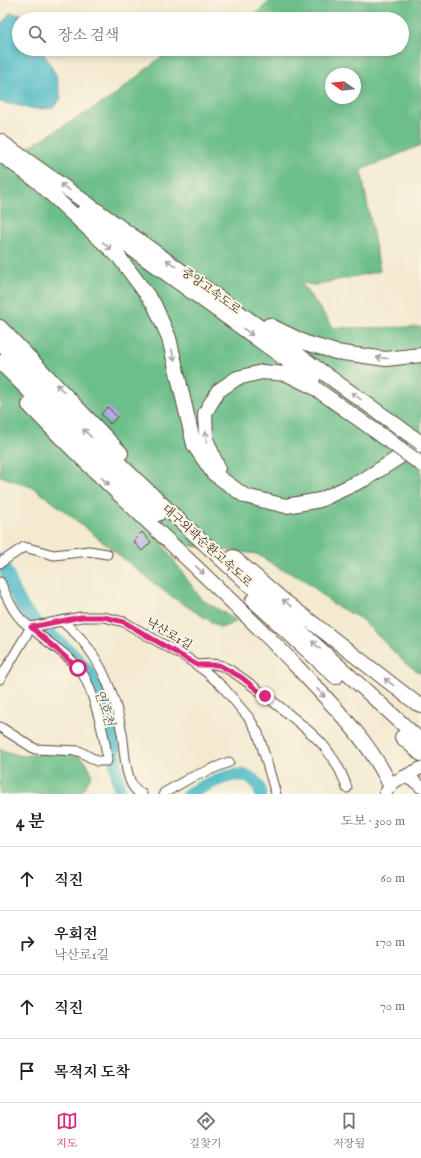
<!DOCTYPE html>
<html lang="ko">
<head>
<meta charset="utf-8">
<style>
  :root { --surface:#fff; --page:#f6f6f6; --text:#202124; --muted:#757577; --line:#e0e0e0; --accent:#db2777 }
  body { margin:0; font-family:"IM FELL English","Noto Serif KR",serif; background:var(--page); color:var(--text) }
  .compass { position:absolute; left:325px; top:68px; width:36px; height:36px; border-radius:50%; background:var(--surface); box-shadow:0 2px 6px #0003; rotate:285deg }
  .stop { position:absolute; width:12px; height:12px; margin:-9px; border:3px solid #db2777; border-radius:50%; background:#fff }
  .stop.end { background:#db2777; border-color:#fff; box-shadow:0 1px 4px #0008 }
  .list { margin:0; padding:0; list-style:none }
  h2 { display:flex; justify-content:space-between; align-items:center; height:52px; margin:0; padding:0 16px; font-size:17px }
  h2 small { font-size:13px; font-weight:400; color:var(--muted) }
  .list li { display:grid; grid-template-columns:26px 1fr auto; gap:12px; align-items:center; box-sizing:border-box; height:64px; padding:0 16px; border-top:1px solid var(--line) }
  .list b { display:block; font-size:15px; white-space:nowrap }
  .list p { margin:0; font-size:13px; white-space:nowrap; color:var(--muted) }
  .list em { font-size:13px; font-style:normal; color:var(--muted) }
  .icon { flex:none; width:22px; height:22px; fill:none; stroke:currentColor; stroke-width:2; stroke-linecap:round; stroke-linejoin:round }
  .map { position:relative; flex:none; width:421px; height:794px; overflow:hidden }
  .search { position:absolute; background:var(--surface); box-shadow:0 2px 6px #0003; left:12px; right:12px; top:12px; height:44px; display:flex; align-items:center; gap:10px; box-sizing:border-box; padding:0 14px; border-radius:22px; color:var(--muted); font-size:15px }
  .sheet { height:308px; background:var(--surface) }
  nav { display:flex; justify-content:space-around; align-items:center; box-sizing:border-box; height:56px; border-top:1px solid var(--line); background:var(--surface); font-size:11px; color:var(--muted) }
  nav a { display:grid; justify-items:center; gap:2px }
  nav .on { color:var(--accent) }
  .map>svg:first-child { display:block }
  .forest { fill:#6cbe8a; stroke:#547454; fill-rule:evenodd }
  .water { fill:#4cbac6; stroke:#447272 }
  .lines { fill:none; stroke-linecap:round; stroke-linejoin:round }
  .river { stroke:#4cbac6; stroke-width:13 }
  .building { fill:#b6aaea }
  .minor-casing { stroke:#574739; stroke-width:11 }
  .major-casing { stroke:#574739; stroke-width:14 }
  .highway-casing { stroke:#574739; stroke-width:16 }
  .minor { stroke:#fff; stroke-width:9 }
  .major { stroke:#fff; stroke-width:12 }
  .highway { stroke:#fff; stroke-width:14 }
  .highway-bridge-casing { stroke:#574739; stroke-width:16; stroke-linecap:butt }
  .highway-bridge { stroke:#fff; stroke-width:14 }
  .oneway { stroke:#a79f9a }
  .route { stroke:#db2777; stroke-width:5 }
  .labels { text-anchor:middle; dominant-baseline:central; stroke-width:4; stroke-linejoin:round; paint-order:stroke }
  .street-label { font-size:12px; fill:#3b2a1e; stroke:#fcf5e5 }
  .water-label { font-size:13px; font-style:italic; fill:#415c59; stroke:#fcf5e5 }
</style>
</head>
<body>
<div class="map">
<svg width="421" height="794" viewBox="0 0 421 794">
  <rect width="100%" height="100%" fill="#fcf5e5"/>
  <filter id="ink" filterUnits="userSpaceOnUse"><feTurbulence type="fractalNoise" baseFrequency=".025" numOctaves="2"/><feDisplacementMap in="SourceGraphic" scale="8" xChannelSelector="R" yChannelSelector="G"/><feConvolveMatrix kernelMatrix="1 2 1 2 8 2 1 2 1" color-interpolation-filters="sRGB"/></filter>
  <filter id="wash" filterUnits="userSpaceOnUse"><feTurbulence type="fractalNoise" baseFrequency=".012" numOctaves="4" result="noise"/><feDisplacementMap in="SourceGraphic" scale="16" xChannelSelector="R" yChannelSelector="G"/><feGaussianBlur stdDeviation="0.9" result="paint"/><feColorMatrix in="noise" values="0 0 0 0 0 0 0 0 0 0 0 0 0 0 0 0 0 1.4 0 .05"/><feComposite in="paint" operator="in"/></filter>
  <g filter="url(#wash)">
    <rect width="100%" height="100%" fill="#f3ead0"/>
    <path class="forest" d="M271,0H421V145L361,170L380,271L314,285L301,283L334,328L421,327V673L406,664L361,619L333,604L305,580L279,568L257,554L161,542L201,599L238,621L221,628L166,593L66,512L34,488L0,476V164L111,98L161,57L196,49H402V19H250ZM331,74H355V98H331Z
      M0,749L21,756L72,751L87,763L92,774L81,794H0Z"/>
    <path class="water" d="M10,13L21,14L24,19H19V49H41L56,75L61,98L53,108L36,109L0,102V26Z"/>
    <g class="lines">
      <path class="river" d="M0,560C11,577 14,599 28,614C50,639 79,652 95,683C101,694 108,711 111,723C115,746 115,769 120,792L122,794
        M188,794C208,784 253,757 261,794"/>
    </g>
    <g id="blocks">
      <path class="building" d="M108,407L117,417L110,424L101,414Z
        M142,532L151,542L142,551L133,541Z"/>
    </g>
  </g>
  <g filter="url(#ink)">
    <use href="#blocks" fill-opacity="0" stroke="#574739" stroke-width="1"/>
    <g class="lines">
      <defs>
        <path id="minor" d="M0,563L24,547L54,555L89,551L107,554
          M0,582C7,597 15,619 31,627L81,617H104L124,622L187,658L205,671L223,687L249,718L258,733L276,794
          M62,621C69,627 76,633 82,640C104,666 116,700 122,733C125,749 124,788 142,794
          M197,665C204,665 212,663 219,665C234,668 311,731 323,745C334,758 342,772 347,788
          M0,679L31,627
          M0,727L35,749L79,751L97,761H107C106,739 92,683 78,667C64,651 45,642 31,627
          M164,793L190,778L229,762"/>
        <path id="major" d="M401,778L421,768
          M385,794C394,778 406,771 421,787"/>
        <path id="highway" d="M0,141L388,419
          M0,154L44,186
          M37,181L119,257L154,304L169,338L194,445L213,473L245,496L286,506L320,500L365,479L421,443
          M82,213L313,379
          M269,325L306,343L336,352L386,359L421,355
          M0,327L121,453
          M0,343C132,484 279,610 421,741
          M0,362L69,431L158,514
          M29,405C115,496 212,577 299,669C332,705 369,740 390,785
          M218,468L206,439L205,413L218,391L237,378L262,372L287,374L315,388L374,430
          M233,557L283,600L416,703L421,705
          M253,600L336,677
          M402,737L421,754"/>
      </defs>
      <use href="#minor" class="minor-casing"/>
      <use href="#major" class="major-casing"/>
      <use href="#highway" class="highway-casing"/>
      <use href="#minor" class="minor"/>
      <use href="#major" class="major"/>
      <use href="#highway" class="highway"/>
      <defs>
        <path id="highway-bridge" d="M388,419L421,443
          M374,430L421,464"/>
      </defs>
      <use href="#highway-bridge" class="highway-bridge-casing"/>
      <use href="#highway-bridge" class="highway-bridge"/>
    </g>
    <defs><path id="oneway-shaft" d="M-6 0H5M1.5-3L5.5 0L1.5 3" fill="none" stroke-width="1.6" stroke-linecap="round" stroke-linejoin="round"/></defs>
    <g class="oneway">
      <use href="#oneway-shaft" transform="translate(65 187) rotate(-145)"/>
      <use href="#oneway-shaft" transform="translate(107 246) rotate(43)"/>
      <use href="#oneway-shaft" transform="translate(171 263) rotate(-144)"/>
      <use href="#oneway-shaft" transform="translate(248 332) rotate(36)"/>
      <use href="#oneway-shaft" transform="translate(173 355) rotate(77)"/>
      <use href="#oneway-shaft" transform="translate(382 358) rotate(-175)"/>
      <use href="#oneway-shaft" transform="translate(60 388) rotate(-134)"/>
      <use href="#oneway-shaft" transform="translate(356 396) rotate(-145)"/>
      <use href="#oneway-shaft" transform="translate(87 433) rotate(-136)"/>
      <use href="#oneway-shaft" transform="translate(206 437) rotate(-97)"/>
      <use href="#oneway-shaft" transform="translate(105 481) rotate(43)"/>
      <use href="#oneway-shaft" transform="translate(200 570) rotate(43)"/>
      <use href="#oneway-shaft" transform="translate(287 603) rotate(-142)"/>
      <use href="#oneway-shaft" transform="translate(316 645) rotate(-137)"/>
      <use href="#oneway-shaft" transform="translate(389 682) rotate(-142)"/>
      <use href="#oneway-shaft" transform="translate(321 693) rotate(47)"/>
    </g>
  </g>
  <g class="lines" filter="url(#ink)">
    <path class="route" d="M78,668L31,627L81,617H104L124,622L197,665H219L241,677L265,696"/>
  </g>
  <g class="labels">
    <g class="street-label">
      <text transform="translate(211 291) rotate(36)">중앙고속도로</text>
      <text transform="translate(207 546) rotate(42)">대구외곽순환고속도로</text>
      <text transform="translate(169 634) rotate(30)">낙산로1길</text>
    </g>
    <g class="water-label">
      <text transform="translate(104 708) rotate(72)">연호천</text>
    </g>
  </g>
</svg>
<svg class="compass" viewBox="-18 -18 36 36"><path d="M0-13l5 13h-10z" fill="#e53935"/><path d="M0 13l5-13h-10z" fill="#757577"/></svg>
<div class="stop" style="left:78px;top:668px"></div>
<div class="stop end" style="left:265px;top:696px"></div>
<div class="search"><svg class="icon" aria-label="search" viewBox="0 0 24 24"><circle cx="10" cy="10" r="6"/><path d="M15 15l6 6"/></svg>장소 검색</div>
</div>
<section class="sheet">
<h2>4 분<small>도보 · 300 m</small></h2>
<ul class="list">
<li><svg class="icon" aria-label="ahead" viewBox="0 0 24 24"><path d="M12 20V5M6 11l6-6 6 6"/></svg><div><b>직진</b></div><em>60 m</em></li>
<li><svg class="icon" aria-label="right" viewBox="0 0 24 24"><path d="M7 20v-9h11M14 6l5 5-5 5"/></svg><div><b>우회전</b><p>낙산로1길</p></div><em>170 m</em></li>
<li><svg class="icon" aria-label="ahead" viewBox="0 0 24 24"><path d="M12 20V5M6 11l6-6 6 6"/></svg><div><b>직진</b></div><em>70 m</em></li>
<li><svg class="icon" aria-label="arrive" viewBox="0 0 24 24"><path d="M6 21V4h12l-3 4 3 4H6"/></svg><div><b>목적지 도착</b></div></li>
</ul>
</section>
<nav>
<a class="on"><svg class="icon" aria-label="map" viewBox="0 0 24 24"><path d="M3 6l6-2 6 2 6-2v14l-6 2-6-2-6 2zM9 4v14M15 6v14"/></svg>지도</a>
<a><svg class="icon" aria-label="directions" viewBox="0 0 24 24"><path d="M12 3l9 9-9 9-9-9zM9 14v-3h6M13 9l2 2-2 2"/></svg>길찾기</a>
<a><svg class="icon" aria-label="saved" viewBox="0 0 24 24"><path d="M7 4h10v16l-5-4-5 4z"/></svg>저장됨</a>
</nav>
</body>
</html>
